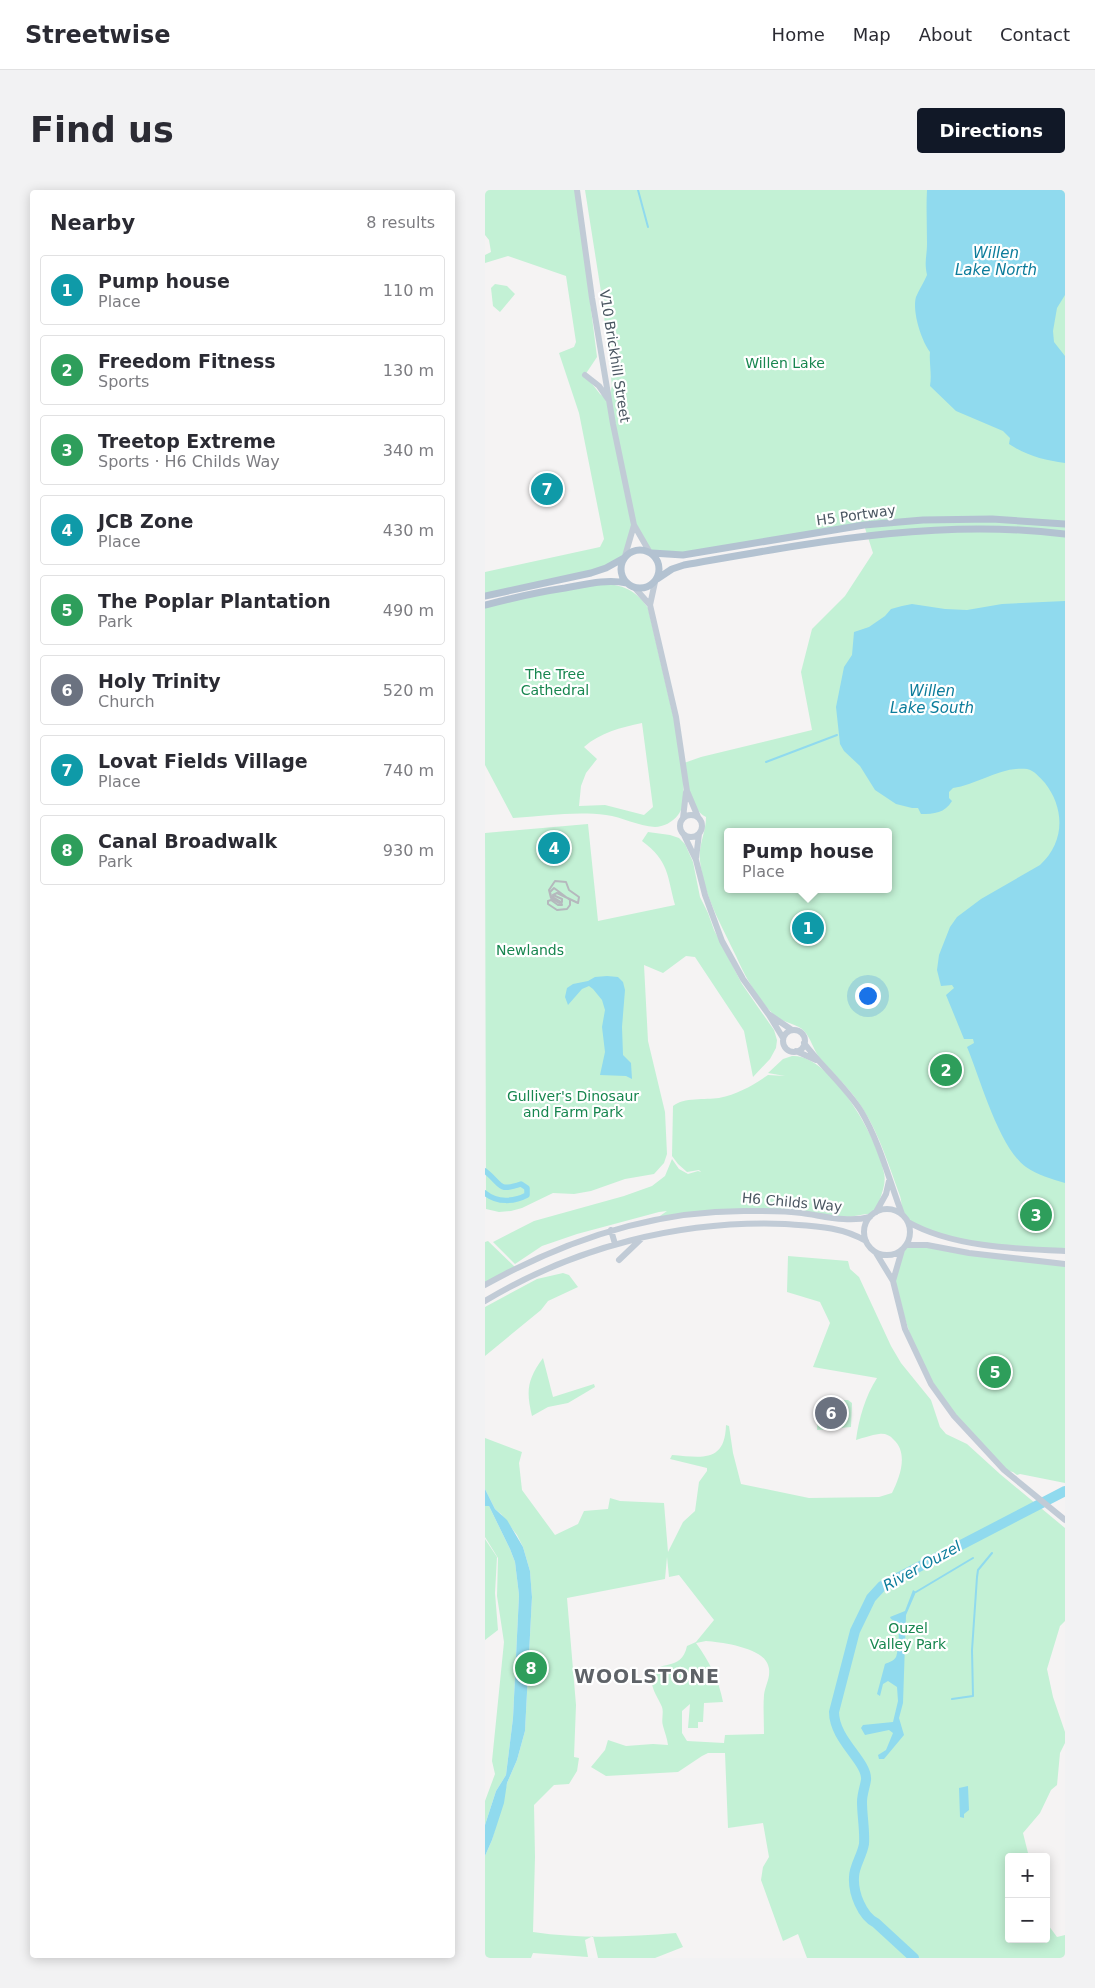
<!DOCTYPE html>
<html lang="en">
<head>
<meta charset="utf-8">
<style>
  :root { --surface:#fff; --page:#f2f2f3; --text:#2b2b33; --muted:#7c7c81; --line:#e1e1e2; --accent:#111827 }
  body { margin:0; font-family:"DejaVu Sans",sans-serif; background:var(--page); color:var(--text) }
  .controls { position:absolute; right:15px; bottom:15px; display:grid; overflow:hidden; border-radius:5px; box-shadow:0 2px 12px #0003 }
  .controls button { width:45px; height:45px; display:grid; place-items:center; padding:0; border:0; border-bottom:1px solid var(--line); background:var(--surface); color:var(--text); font:25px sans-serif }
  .you { position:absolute; left:382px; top:805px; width:18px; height:18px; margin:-12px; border:4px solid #fff; border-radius:50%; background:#1a73e8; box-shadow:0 0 0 8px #1a73e833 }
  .badge { display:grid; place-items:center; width:32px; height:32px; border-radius:50%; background:var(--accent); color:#fff; font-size:16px; font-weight:700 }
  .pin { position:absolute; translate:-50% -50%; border:2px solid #fff; box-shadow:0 1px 5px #0006 }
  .popup { position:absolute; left:239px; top:638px; width:168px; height:65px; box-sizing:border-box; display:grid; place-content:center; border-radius:5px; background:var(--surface); filter:drop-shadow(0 1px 4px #0005); font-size:16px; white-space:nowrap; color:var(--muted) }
  .popup b { font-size:19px; color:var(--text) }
  .popup::after { content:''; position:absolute; left:50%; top:100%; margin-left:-10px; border:10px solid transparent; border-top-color:var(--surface) }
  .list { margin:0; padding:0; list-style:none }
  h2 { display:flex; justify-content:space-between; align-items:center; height:65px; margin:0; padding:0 20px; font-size:21px }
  h2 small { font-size:16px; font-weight:400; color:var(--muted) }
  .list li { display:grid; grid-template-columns:32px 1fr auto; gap:15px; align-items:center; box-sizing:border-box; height:70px; margin:0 10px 10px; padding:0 10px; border:1px solid var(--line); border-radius:5px }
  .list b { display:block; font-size:19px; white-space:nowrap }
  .list p { margin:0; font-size:16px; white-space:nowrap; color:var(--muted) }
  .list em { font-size:16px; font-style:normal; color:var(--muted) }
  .map { position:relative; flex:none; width:580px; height:1768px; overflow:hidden; border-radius:5px }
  header { display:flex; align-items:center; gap:30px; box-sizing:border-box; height:70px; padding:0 25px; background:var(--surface); border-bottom:1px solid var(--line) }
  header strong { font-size:24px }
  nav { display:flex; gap:28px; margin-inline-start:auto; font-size:18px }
  .intro { display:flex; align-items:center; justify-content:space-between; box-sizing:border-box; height:120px; padding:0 30px }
  h1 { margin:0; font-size:35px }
  .button { padding:12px 22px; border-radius:5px; background:var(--accent); color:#fff; font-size:18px; font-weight:700 }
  main { display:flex; gap:30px; padding:0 30px }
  aside { flex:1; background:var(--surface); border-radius:5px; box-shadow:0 2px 12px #0003 }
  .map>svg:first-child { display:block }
  .green { fill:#c3f1d5; fill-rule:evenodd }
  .water { fill:#90daee }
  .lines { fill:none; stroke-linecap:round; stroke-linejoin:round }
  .stream { stroke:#90daee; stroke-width:2 }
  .canal { stroke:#90daee; stroke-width:5.5 }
  .river { stroke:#90daee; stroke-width:10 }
  .secondary { stroke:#c1cbd6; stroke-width:6 }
  .primary { stroke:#b3c2d1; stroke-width:7 }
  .rail { stroke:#b5b8bd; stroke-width:2 }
  .labels { text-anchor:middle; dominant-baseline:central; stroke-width:4.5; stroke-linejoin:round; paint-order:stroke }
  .street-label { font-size:14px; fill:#4a5661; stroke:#fff }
  .park-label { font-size:14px; fill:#17864f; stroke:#fff }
  .water-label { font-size:15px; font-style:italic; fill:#0c7c9b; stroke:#fff }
  .district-label { font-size:19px; font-weight:bold; letter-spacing:1px; fill:#5f6368; stroke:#fff }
</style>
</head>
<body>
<header>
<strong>Streetwise</strong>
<nav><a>Home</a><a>Map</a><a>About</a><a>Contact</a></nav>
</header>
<div class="intro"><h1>Find us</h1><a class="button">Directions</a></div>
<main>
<aside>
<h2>Nearby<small>8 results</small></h2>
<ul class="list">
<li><span class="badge" style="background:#0f9aa8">1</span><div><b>Pump house</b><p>Place</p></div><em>110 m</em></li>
<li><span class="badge" style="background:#2e9e5b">2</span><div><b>Freedom Fitness</b><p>Sports</p></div><em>130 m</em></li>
<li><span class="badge" style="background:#2e9e5b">3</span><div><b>Treetop Extreme</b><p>Sports · H6 Childs Way</p></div><em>340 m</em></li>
<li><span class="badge" style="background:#0f9aa8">4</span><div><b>JCB Zone</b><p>Place</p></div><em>430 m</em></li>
<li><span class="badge" style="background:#2e9e5b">5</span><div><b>The Poplar Plantation</b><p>Park</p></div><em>490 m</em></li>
<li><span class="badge" style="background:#6b7280">6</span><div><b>Holy Trinity</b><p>Church</p></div><em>520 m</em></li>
<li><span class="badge" style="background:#0f9aa8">7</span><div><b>Lovat Fields Village</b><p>Place</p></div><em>740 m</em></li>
<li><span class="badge" style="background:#2e9e5b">8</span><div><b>Canal Broadwalk</b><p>Park</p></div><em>930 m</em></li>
</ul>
</aside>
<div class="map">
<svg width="580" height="1768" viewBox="0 0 580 1768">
  <rect width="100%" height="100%" fill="#f5f3f3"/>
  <path class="green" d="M0,0H91L112,167L100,185L115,204L123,210L127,196L117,108L100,0H580V1061C536,1057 462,1057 425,1033C415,1026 418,1016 415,1006C404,976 395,946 378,919C366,899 349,885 334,867C328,859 326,848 319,841C312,833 298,834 287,823C271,807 260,786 251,766C236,734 219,706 215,671C213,655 221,643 221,627C204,618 203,593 199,576C196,591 203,612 193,625C188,632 178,637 170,637C153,636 137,627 121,625C91,621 59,626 28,628L0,575V415L116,394C137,394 151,400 163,418L199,573L216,567L327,540L316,482L327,439L360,406L388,363L379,335L198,365L167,363L149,336L140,366L121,378L0,406V382L115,357L119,349L94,223L74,163L89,157L91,152L81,86L23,66L0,73V65L6,62L4,50L0,45ZM157,533L168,617L159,625L120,615L94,616L96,596L101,583L112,569L99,557C116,542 135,538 157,533ZM243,642H403V699H243Z
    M10,94L22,96L30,104L15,122L8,116L6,98Z
    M103,634L113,731L190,715C182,685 184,671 157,651L163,642L185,645L194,648L200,654L208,672L215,707L223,723L229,740L257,794L289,840L292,850L291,858L285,869L268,887L259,841L210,767L201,766L178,783L159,775L163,851L180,922L182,964L179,973L169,984L140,989L106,1001L89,1004L68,1003L37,1018L26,1021L14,1022L1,1019L0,643Z
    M307,866C345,863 394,950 399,983C401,992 398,1000 395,1009C393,1016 392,1021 387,1025L381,1024L364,1027L291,1021L172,1028L182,1021L174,1022L92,1044L57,1056L30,1074L8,1052L49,1031L139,1006L167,996L180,986L187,969L194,979L203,984L213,981L216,982L214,980L202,982L193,974L187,966L188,916C199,907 220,910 234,908C253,904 267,896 283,885L300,886L283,883L298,869Z
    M3,1051L31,1078L0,1095V1052Z
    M422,1055L580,1074V1293L535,1284L532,1285L528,1282L519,1280L469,1226L433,1169L408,1091L417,1060Z
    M303,1066L363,1071L365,1079L374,1087L406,1156L416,1173L446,1210L455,1237L461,1244L482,1254L515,1284L580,1338V1431L575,1436L562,1479L568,1507L580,1542V1553L575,1563L572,1595L566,1600L555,1623L538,1643L544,1667H524V1749H561V1732L572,1747L580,1745V1768H322L313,1744L298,1751L276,1690L278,1677L284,1667L278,1633L243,1638L240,1563H223L217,1566L193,1582L121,1586L106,1577L120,1560L123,1550L141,1556L168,1554L183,1555C182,1548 180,1543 178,1536C176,1530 179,1523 177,1517C173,1507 165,1498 167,1487C172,1467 196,1484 202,1456L211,1452L229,1430L194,1385L184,1387L182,1367L180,1389L82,1408L91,1515L89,1567L94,1568L92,1581L84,1594L69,1595L49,1615L50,1667L48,1742C95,1749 144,1747 191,1743L198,1757L170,1768H113L108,1746L100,1750L103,1767L48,1763L46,1768H0V1666L7,1650L22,1593L32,1570L40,1541L47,1407L45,1381L38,1357L32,1345L16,1324L10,1319L0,1299V1248L37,1262L34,1273L37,1300L70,1345L93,1334L99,1321L123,1319L125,1308L135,1311L179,1313L183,1362L198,1332L210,1321L214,1292L222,1281V1278L185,1269L187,1265C215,1267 240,1274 241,1235L244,1236L248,1263L256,1294L324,1308L394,1307L407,1303C415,1287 424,1263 408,1249C405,1245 399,1243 394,1244C386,1245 378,1248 371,1250C374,1228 380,1207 392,1188L328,1177L345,1133L335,1112L302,1102ZM221,1451C237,1452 278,1458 283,1475C287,1486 280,1495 279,1505C278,1518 279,1531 279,1544L240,1545L239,1553L202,1551L197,1543V1521L205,1514L203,1538H213V1532H218L219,1513L238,1512C234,1490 224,1471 211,1453Z
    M78,1083L84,1085L93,1097L63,1111L56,1120L0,1166V1117L52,1089Z
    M58,1168L68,1207L109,1194L110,1197L83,1213L63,1217L47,1226C41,1201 42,1190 58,1168Z
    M334,1210H363L367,1213L366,1237L332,1240Z
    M0,1316H4L25,1359L30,1372L34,1405L28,1528L21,1585L11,1601L0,1635V1611L10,1584L7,1571L19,1452L12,1406L13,1368L0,1347Z
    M0,1349L12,1367L10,1403L13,1440L0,1450Z"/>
  <path class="water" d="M442,0H580V105L572,118L568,141L569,152L580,166V273C559,270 542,266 524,254L525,248L518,241L471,221L445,196C447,184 444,173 445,162C436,150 427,121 431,107C434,100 439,92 442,85C439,71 442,67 442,53C442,35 441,18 442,0Z
    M580,411V993C567,989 552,985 541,977C514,958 495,888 482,857L489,853L488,849H479L461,805L469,798L467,795L456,796L452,780L454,765L465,737L472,727L496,709L555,675C580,652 580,619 560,593C555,588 549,580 542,579C516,576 492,595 468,598L464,602V608L467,611C460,623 449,624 436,624L433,618H427L411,614L390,600L375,576L359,561L355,554L351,517L359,477L367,465L369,442L384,437L400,426L406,419L417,416L427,414L460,419L482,420L517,414Z
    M122,786L133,787L138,792L140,800L137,837L138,865L146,873L147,889L141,886L115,885L120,862L117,837L120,820L117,810L108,799L104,796L97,799L83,815L80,807L82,798L88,794L103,791L110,787Z
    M0,1299L10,1319L22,1330L38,1357L45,1381L47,1407L40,1541L32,1570L22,1593L19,1613L7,1650L0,1666V1635L11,1601L21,1585L28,1528L34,1405L30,1372L25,1359L4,1316H0Z
    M428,1400L431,1402L421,1425L418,1513L414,1528L419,1545L399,1569H394L393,1565L401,1560L408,1543L404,1540L380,1545L376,1538L378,1535L408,1532L413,1511L412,1497L403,1491L398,1494L395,1506L392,1504L400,1474C404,1472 409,1471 411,1467C413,1463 415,1438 413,1433L406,1429L405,1427L420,1421Z
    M483,1596L484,1620L479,1624V1628L475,1627L474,1598Z"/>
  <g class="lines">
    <path class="stream" d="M153,0L163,37
      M281,572L352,545
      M431,1402L488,1368
      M467,1509L488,1506L487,1460L492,1387L493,1380L507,1363"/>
    <path class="canal" d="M0,981C18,995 12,1002 36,994L42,998V1005C29,1012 12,1013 0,1003"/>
    <path class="river" d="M429,1768L391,1733C377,1726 368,1703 369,1687C369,1676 377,1666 379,1654C380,1640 377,1626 377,1612C377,1604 380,1597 381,1590C383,1572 349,1550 349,1522L370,1441L386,1408L397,1396L580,1301"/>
    <path class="secondary" d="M92,0L107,108L128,234L149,335L164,361
      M100,185L114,196L123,209
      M140,366L149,335
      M170,392L165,415L191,527L202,601L213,627
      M149,397L165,415
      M195 636a11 11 0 1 1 22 0a11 11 0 1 1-22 0Z
      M198,628L201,602
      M199,645L211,670L220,705L237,751L258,789L284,825L298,848
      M211,668L214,644
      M285,825L307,840
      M298 851a11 11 0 1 1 22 0a11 11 0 1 1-22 0Z
      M319,853C337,877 360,896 376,921C395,953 404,990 417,1024
      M311,861L331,870
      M379 1042a23 23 0 1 1 46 0a23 23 0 1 1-46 0Z
      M391,1022L401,1004L404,991
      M423,1032C467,1057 531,1059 580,1061
      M126,1040L130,1054
      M422,1055H442L484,1063L580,1074
      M391,1063L408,1091L420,1139L446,1194L469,1226L519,1280L580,1330
      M134,1070L156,1049
      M408,1091L417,1060
      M0,1095C82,1049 173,1019 268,1021C284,1021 301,1021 317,1023C339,1026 363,1033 385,1027
      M0,1111C90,1057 195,1030 300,1034C328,1036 356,1036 381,1051"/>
    <path class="primary" d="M136 379a19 19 0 1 1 38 0a19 19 0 1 1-38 0Z
      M167,363L198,365L379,335L438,330L507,329L580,334
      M172,389L187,379L199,375C326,353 451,328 580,344
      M0,406L106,383L121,378L139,368
      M0,415C27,408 53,402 80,398C102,394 121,389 142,393"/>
    <path class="rail" d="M70,691L81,692L84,700L94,707L93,713L72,703L68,705L77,709V712L74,713L66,708L64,700Z
      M69,698L85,710V715L82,719L72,720L63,714V711L66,710L73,715H77L76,712L66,706L65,702Z"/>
  </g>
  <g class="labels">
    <g class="street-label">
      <text transform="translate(130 166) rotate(81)">V10 Brickhill Street</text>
      <text transform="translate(371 325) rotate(-8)">H5 Portway</text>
      <text transform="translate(307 1012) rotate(5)">H6 Childs Way</text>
    </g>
    <g class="park-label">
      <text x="300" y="173">Willen Lake</text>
      <text x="70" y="484">The Tree<tspan x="70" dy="16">Cathedral</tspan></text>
      <text x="45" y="760">Newlands</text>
      <text x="88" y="906">Gulliver's Dinosaur<tspan x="88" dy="16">and Farm Park</tspan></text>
      <text x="423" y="1438">Ouzel<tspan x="423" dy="16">Valley Park</tspan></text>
    </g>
    <g class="water-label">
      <text x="511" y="63">Willen<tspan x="511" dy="17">Lake North</tspan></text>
      <text x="447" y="501">Willen<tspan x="447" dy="17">Lake South</tspan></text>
      <text transform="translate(437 1376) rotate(-29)">River Ouzel</text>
    </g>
    <g class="district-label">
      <text x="162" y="1486">WOOLSTONE</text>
    </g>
  </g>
</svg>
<div class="controls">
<button>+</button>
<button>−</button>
</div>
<div class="you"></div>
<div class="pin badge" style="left:323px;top:738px;background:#0f9aa8">1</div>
<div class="popup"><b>Pump house</b>Place</div>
<div class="pin badge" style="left:461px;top:880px;background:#2e9e5b">2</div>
<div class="pin badge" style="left:551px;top:1025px;background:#2e9e5b">3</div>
<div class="pin badge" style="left:69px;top:658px;background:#0f9aa8">4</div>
<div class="pin badge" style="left:510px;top:1182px;background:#2e9e5b">5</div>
<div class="pin badge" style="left:346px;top:1223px;background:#6b7280">6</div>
<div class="pin badge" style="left:62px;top:299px;background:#0f9aa8">7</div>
<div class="pin badge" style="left:46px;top:1478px;background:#2e9e5b">8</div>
</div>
</main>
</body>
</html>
